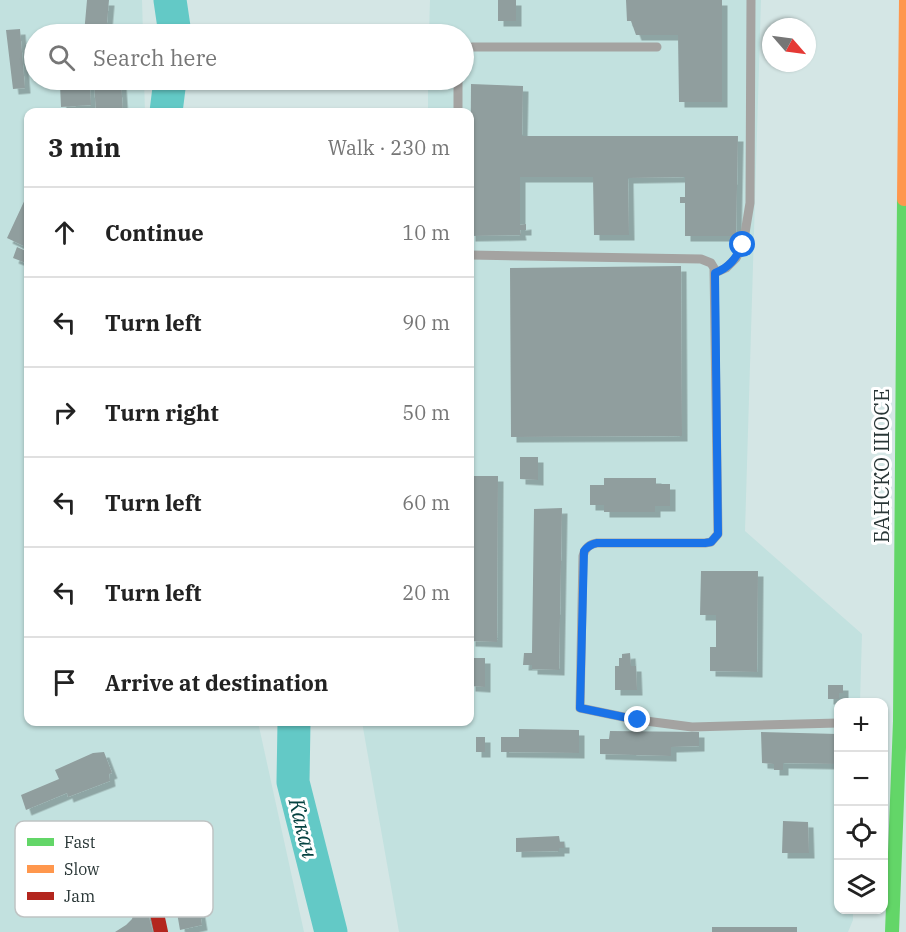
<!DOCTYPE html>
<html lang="en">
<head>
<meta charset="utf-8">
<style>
  :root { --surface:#fff; --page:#f6f6f6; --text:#222; --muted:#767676; --line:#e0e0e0 }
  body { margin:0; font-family:"IBM Plex Serif",serif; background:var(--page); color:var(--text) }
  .controls { position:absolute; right:18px; bottom:18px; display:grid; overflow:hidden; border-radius:12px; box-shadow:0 2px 4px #0004 }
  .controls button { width:54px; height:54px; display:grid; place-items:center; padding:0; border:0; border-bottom:2px solid var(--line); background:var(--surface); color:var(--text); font:30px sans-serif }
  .compass { position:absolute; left:762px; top:18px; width:54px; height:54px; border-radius:50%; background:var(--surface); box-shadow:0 2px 4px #0004; rotate:118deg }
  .stop { position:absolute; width:18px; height:18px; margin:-14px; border:4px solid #1a73e8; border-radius:50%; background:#fff }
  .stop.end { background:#1a73e8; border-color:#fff; box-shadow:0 2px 6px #0008 }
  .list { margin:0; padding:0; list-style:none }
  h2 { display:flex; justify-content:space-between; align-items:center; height:78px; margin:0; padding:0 24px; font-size:26px }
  h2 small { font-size:20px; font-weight:400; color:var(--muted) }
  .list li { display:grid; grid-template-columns:39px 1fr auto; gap:18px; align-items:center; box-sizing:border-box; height:90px; padding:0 24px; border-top:2px solid var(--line) }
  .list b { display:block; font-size:22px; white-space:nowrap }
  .list em { font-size:20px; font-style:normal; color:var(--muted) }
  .icon { flex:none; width:33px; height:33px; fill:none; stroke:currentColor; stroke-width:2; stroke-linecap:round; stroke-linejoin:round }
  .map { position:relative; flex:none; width:906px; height:932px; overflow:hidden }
  .search { position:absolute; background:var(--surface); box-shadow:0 2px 4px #0004; left:24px; top:24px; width:450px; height:66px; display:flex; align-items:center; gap:15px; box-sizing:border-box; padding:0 21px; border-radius:33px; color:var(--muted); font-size:22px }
  .panel { position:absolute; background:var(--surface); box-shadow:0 2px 4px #0004; left:24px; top:108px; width:450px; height:618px; border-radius:12px }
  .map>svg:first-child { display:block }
  .built { fill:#c2e1df }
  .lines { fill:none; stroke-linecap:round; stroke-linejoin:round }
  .river { stroke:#63c9c6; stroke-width:33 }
  .building { fill:#909e9e; filter:url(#shadow) }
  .lane { stroke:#a4a3a1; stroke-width:9 }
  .fast { stroke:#63d668; stroke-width:14 }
  .slow { stroke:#ff974d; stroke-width:14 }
  .jam { stroke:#b3261e; stroke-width:14 }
  .route { stroke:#1a73e8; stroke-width:8 }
  .labels { text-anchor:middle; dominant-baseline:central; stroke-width:6; stroke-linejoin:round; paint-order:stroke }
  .street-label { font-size:21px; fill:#293636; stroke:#fff }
  .water-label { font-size:22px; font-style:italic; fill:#054241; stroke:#fff }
  .key { fill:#fff; stroke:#bfc3c3; stroke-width:1.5 }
  .key-label { font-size:16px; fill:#293636 }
</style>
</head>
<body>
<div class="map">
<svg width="906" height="932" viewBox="0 0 906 932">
  <defs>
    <filter id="shadow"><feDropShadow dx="5.5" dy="5.5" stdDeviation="0" flood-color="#0004"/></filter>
  </defs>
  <rect width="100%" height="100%" fill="#d4e6e5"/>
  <path class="built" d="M0,0H142L143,34H34V80H144L145,112H28V722H258L304,932H0Z
    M430,0H761L745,531L862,634L860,702H838V910H853V920L848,932H399L362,722H470V112H428V80H464V34H429Z"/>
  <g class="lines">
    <path class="river" d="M170,0L175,34
      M166,112L170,80
      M294,722L293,782L331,932"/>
  </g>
  <path class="building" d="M87,0H109L106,34H84Z
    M498,0H516V21H498Z
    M626,0H722V102H679L678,35H636L631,21H627Z
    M20,29L25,88L13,89L6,30Z
    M121,82L123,112H96L94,83Z
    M90,83L91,105L61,107L60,85Z
    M471,84L523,86L522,136H738L736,236H685V203H680V197H685V177L628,178L629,235H594L593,177H520V225L526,224V230H520L521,235L470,236Z
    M28,193V248L7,238Z
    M17,247L28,252L26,263L13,258Z
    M681,266L682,436L511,437L510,268Z
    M520,457H538V480L520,479Z
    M470,476H498L497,642L470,641Z
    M604,478H656V484H670V506H655V512H604V505H590V485H604Z
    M562,508L559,670L532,669V665H523L524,653H532L534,509Z
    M701,571H758L757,672L710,671V647H716V615H700Z
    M630,653L631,666H636L637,690H615V666H619V658H622V654Z
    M470,658H485V687L470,686Z
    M828,685H843V693H839V699H828Z
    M519,729L579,730V753L501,752V737H519Z
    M610,731L699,732V746L671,747V756L600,754V739H609Z
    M761,732L838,734V764L783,763V770H774V764L762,763Z
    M476,737H485V752H476Z
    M104,752L112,773L109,774L110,781L68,797L67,793L26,810L21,795L59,779L55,770L93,753Z
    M783,821L808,822L809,853H782Z
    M559,836L560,842H564V848H559V851L516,852V838Z
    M197,895L202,925L180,930L176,907L181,906L180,903L186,901L188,897Z
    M144,899L153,932H115L126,925L132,919L135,909V901Z
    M712,927H797V932H712Z"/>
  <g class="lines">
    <path class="lane" d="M464,50L472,47H657
      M458,80V112
      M470,255L701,259L711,263L714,268L718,534L711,542L705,543H597C589,544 585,548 583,556L580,708L638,720L692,727L838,723
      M715,273L726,268L736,258L743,245L750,203L751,0"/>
    <path class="fast" d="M892,932L900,721L904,199"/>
    <path class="slow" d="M904,199L906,0"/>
    <path class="jam" d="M147,867L161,932"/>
  </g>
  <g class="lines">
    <path class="route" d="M638,720L580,708L584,551C588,546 591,544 597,543H705L711,542L718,534L715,273C730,267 735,259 743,245"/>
  </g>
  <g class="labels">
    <g class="street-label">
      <text transform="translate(881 466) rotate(-90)">БАНСКО ШОСЕ</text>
    </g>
    <g class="water-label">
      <text transform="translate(304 828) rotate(76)">Какач</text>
    </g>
  </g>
  <rect x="15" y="821" width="198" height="96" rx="9" class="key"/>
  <rect x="27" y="838" width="27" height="8" fill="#63d668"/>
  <rect x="27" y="865" width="27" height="8" fill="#ff974d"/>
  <rect x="27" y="892" width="27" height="8" fill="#b3261e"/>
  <g class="key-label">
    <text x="64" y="848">Fast</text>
    <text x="64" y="875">Slow</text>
    <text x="64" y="902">Jam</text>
  </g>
</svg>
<div class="controls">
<button>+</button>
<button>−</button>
<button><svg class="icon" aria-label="locate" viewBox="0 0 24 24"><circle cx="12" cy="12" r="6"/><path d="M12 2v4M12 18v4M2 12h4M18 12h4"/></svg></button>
<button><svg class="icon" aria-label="layers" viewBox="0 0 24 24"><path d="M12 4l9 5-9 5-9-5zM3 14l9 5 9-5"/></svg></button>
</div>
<svg class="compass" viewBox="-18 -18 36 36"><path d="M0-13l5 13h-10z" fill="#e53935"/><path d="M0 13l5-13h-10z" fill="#767676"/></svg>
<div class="stop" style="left:743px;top:245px"></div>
<div class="stop end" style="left:638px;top:720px"></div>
<div class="search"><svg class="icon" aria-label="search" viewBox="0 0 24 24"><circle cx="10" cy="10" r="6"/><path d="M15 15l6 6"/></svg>Search here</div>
<section class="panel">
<h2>3 min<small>Walk · 230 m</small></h2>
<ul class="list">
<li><svg class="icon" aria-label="ahead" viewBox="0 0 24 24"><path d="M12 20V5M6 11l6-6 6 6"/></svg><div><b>Continue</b></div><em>10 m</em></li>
<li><svg class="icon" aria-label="left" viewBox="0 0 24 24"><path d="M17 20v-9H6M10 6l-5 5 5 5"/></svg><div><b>Turn left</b></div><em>90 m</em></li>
<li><svg class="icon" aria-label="right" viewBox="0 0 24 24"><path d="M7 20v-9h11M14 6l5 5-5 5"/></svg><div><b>Turn right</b></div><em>50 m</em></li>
<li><svg class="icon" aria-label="left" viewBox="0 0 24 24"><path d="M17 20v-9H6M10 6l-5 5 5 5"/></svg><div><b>Turn left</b></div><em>60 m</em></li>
<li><svg class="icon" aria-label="left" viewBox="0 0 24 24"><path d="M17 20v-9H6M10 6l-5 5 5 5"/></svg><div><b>Turn left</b></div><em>20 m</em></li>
<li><svg class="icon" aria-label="arrive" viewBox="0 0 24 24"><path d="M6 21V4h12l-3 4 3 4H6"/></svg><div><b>Arrive at destination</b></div></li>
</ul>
</section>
</div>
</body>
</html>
